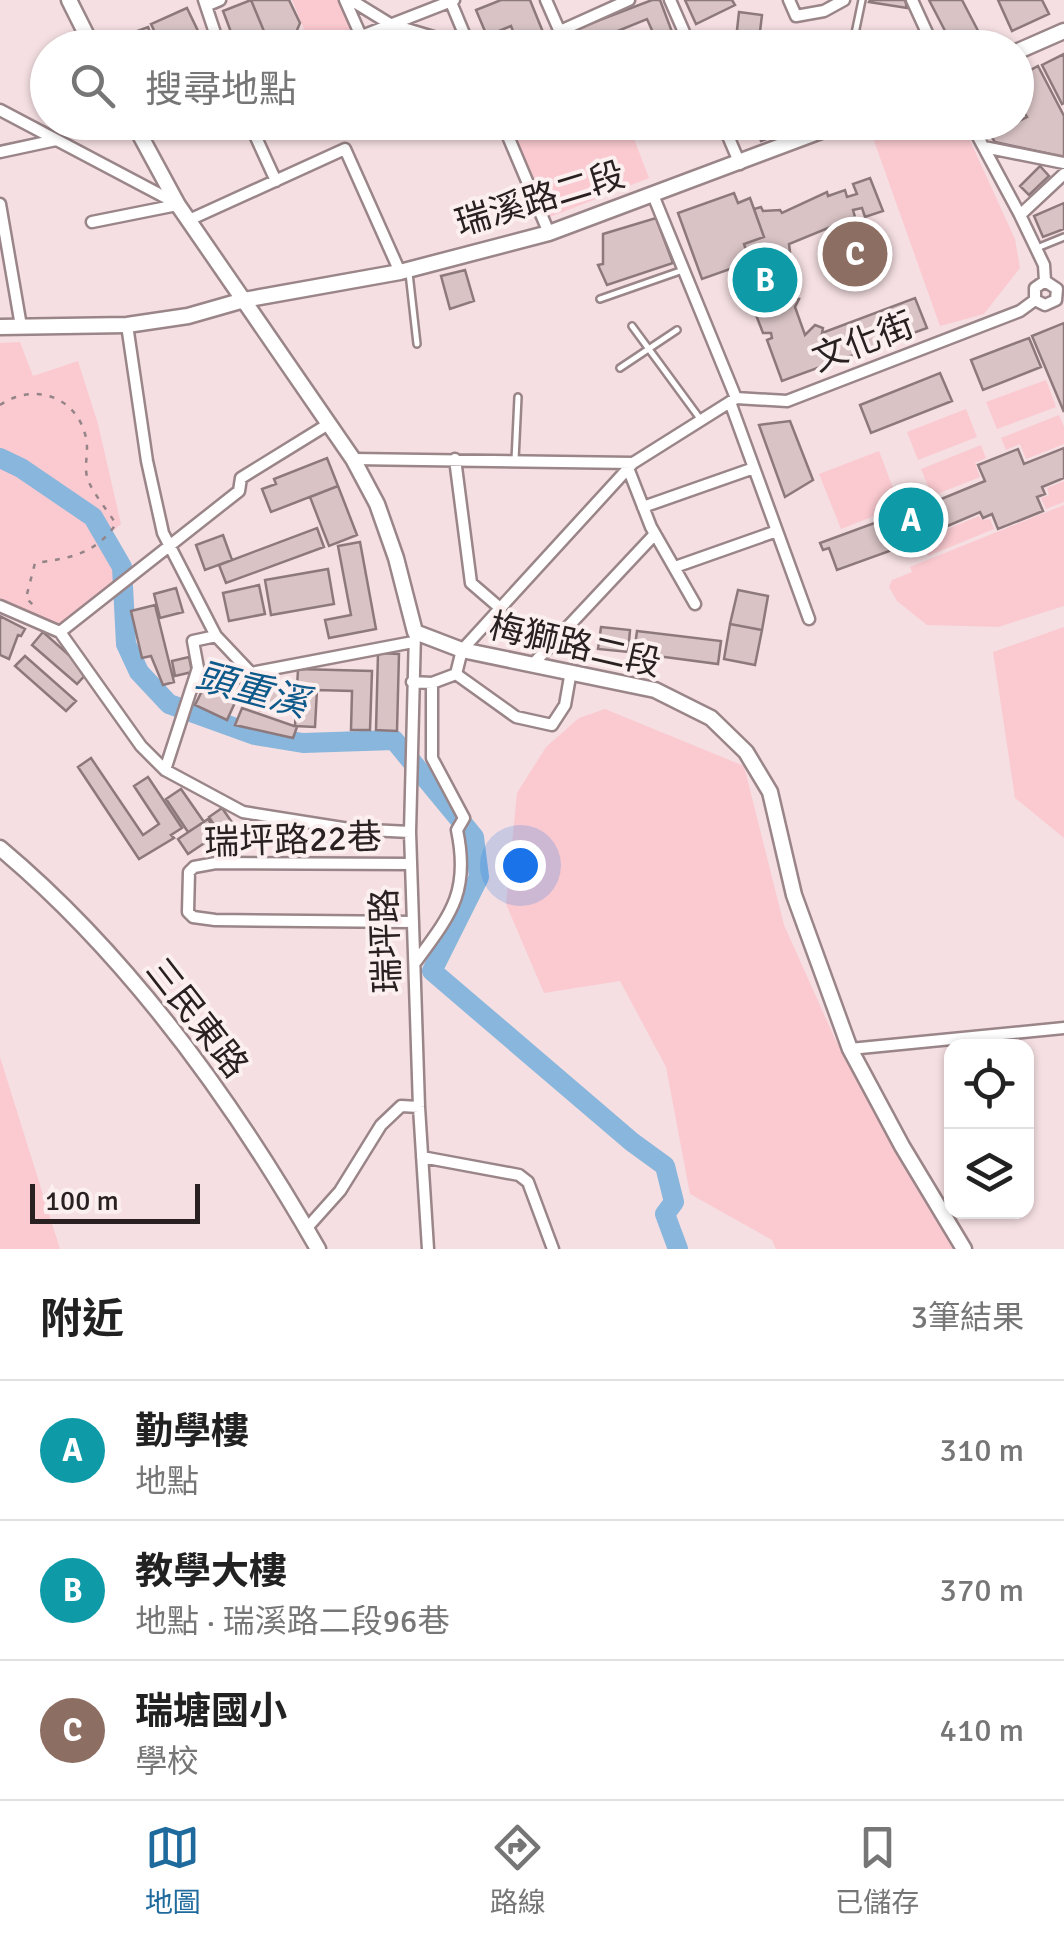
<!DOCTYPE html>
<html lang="zh-TW">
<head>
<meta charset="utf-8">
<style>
  :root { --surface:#fff; --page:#f2f2f2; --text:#222; --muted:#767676; --line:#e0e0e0; --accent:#1f6a9d }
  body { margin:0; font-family:Signika,"Noto Sans TC",sans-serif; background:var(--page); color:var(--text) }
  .controls { position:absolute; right:30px; bottom:30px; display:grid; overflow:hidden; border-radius:20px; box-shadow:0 2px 8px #0004 }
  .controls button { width:90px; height:90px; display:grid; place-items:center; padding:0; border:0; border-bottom:2px solid var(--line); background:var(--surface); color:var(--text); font:50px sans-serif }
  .scale { position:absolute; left:30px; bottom:25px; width:170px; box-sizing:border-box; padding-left:10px; border:5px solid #282021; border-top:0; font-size:28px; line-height:35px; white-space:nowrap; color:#282021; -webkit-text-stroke:8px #fceff0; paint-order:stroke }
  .you { position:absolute; left:520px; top:865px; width:35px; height:35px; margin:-25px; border:8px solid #fff; border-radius:50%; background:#1a73e8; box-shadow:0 0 0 15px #1a73e833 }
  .badge { display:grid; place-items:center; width:65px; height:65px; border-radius:50%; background:var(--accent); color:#fff; font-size:32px; font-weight:700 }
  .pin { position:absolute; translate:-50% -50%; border:5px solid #fff; box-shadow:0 2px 10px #0006 }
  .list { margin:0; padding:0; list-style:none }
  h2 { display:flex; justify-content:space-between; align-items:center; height:130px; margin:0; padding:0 40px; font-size:42px }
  h2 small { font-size:32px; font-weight:400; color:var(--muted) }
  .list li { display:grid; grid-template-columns:65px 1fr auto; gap:30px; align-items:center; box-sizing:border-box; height:140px; padding:0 40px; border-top:2px solid var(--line) }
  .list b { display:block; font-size:38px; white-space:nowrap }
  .list p { margin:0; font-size:32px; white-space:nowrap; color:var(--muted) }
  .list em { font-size:32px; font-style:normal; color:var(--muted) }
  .icon { flex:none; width:55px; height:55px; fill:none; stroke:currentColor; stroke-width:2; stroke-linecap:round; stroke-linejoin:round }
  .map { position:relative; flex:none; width:1064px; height:1249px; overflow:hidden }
  .search { position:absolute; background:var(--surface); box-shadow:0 2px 8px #0004; left:30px; right:30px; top:30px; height:110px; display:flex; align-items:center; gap:25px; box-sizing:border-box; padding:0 35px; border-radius:55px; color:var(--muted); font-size:38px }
  .sheet { height:550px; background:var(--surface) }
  nav { display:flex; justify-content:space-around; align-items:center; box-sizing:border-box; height:140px; border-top:2px solid var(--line); background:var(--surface); font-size:28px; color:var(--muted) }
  nav a { display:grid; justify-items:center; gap:5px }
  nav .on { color:var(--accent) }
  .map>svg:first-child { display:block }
  .green { fill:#facad0 }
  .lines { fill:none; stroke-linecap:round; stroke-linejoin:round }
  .river { stroke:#88b6dc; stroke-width:20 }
  .building { fill:#d9c3c5; stroke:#8d797c; stroke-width:2.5 }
  .lane-casing { stroke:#9a8588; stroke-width:10 }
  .street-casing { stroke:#9a8588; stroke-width:15 }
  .secondary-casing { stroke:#9a8588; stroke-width:19 }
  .path { stroke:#948487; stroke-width:2.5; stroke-dasharray:5 8; stroke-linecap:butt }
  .lane { stroke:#fff; stroke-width:5 }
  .street { stroke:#fff; stroke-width:10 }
  .secondary { stroke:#fff; stroke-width:14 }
  .labels { text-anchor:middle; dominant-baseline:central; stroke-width:8; stroke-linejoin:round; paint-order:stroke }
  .street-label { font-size:35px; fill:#282021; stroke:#fceff0 }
  .water-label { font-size:38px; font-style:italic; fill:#0e5a8a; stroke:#fceff0 }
</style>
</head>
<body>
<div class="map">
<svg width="1064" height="1249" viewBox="0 0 1064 1249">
  <rect width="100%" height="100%" fill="#f5dfe2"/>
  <path class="green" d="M292,0H339L351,29L310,44Z
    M527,122L628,123L649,178L550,217L512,128Z
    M916,122L962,123L1015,239L1020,268L984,314L940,326L873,138Z
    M20,342L33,376L78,361L98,424L121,524L105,538L122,567L123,585L60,632L0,605V343Z
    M1046,380L1056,407L997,429L986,402Z
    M966,409L977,437L918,460L907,432Z
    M1059,415L1064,427V444L1026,459L1020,444L1006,450L1001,438Z
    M981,445L986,458L975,463L980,477L932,496L921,469Z
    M879,451L900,506L841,529L819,474Z
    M1064,481V502L1046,509L1041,498L1049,495L1047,488Z
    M1064,505V606L998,627L927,625L897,601L889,587L892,580L912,572L910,567Z
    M979,516L982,520L990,519L994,529L928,556L923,544L946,534L945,530Z
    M1064,627V838L1015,798L993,652Z
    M605,709L744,766L784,925L836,1041L958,1249H776L772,1240L690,1194L666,1067L620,981L544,993L506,904L517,793L546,747L579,718Z
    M0,1057L60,1249H0Z"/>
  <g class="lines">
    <path class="river" d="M0,458L21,468L93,517L122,567L126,644L139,672L169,704L255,735L303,743L394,740L474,837L479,877L432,971L632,1142L665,1166L674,1202L665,1214L678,1249"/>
  </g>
  <path class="building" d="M251,0H289L300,23L292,42L271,48Z
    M251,0L271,48H237L223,11Z
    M501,0H530L547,42L535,48L529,40L518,44L511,26L487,36L476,10Z
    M652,0H660L677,45L628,48L655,37L647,19L593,41L596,48H578L571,31Z
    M685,0H732L735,5L696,24Z
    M870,0H905L907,8L869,2Z
    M929,0H962L986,46L954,48Z
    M998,0H1042L1049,14L1012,31Z
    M187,8L198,31L162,47L151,24Z
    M739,12L762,15L758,48H735Z
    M148,27L156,48H134L129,34Z
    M795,35L835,40L834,48H793Z
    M194,38L198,48H182L181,44Z
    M1064,54V103L1062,104L1042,65Z
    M1038,66L1064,116V157L995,142L990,135L1027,117L1016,100V78Z
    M753,122H811L761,141Z
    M1040,166L1049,176L1029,195L1020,186Z
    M870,178L883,211L865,217L862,208L853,210L855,217L789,244L790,252L776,255L784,281L793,284L790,288L794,298L799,299L795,307L805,335L815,325L823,328L822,333L915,298L927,328L782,381L767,340L772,338L771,333H763L744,284L748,278L743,264L750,262L744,244L764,237L754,209L761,207L763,211L780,210L782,213L827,192L828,196L845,190L847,197L857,194L853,184Z
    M734,193L738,203L750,198L764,237L744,244L750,262L702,279L678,213Z
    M1064,203V229L1043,237L1034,216Z
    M656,218L673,263L607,285L598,265L603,264V234Z
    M465,270L474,301L450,309L441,276Z
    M1064,323V412L1032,336Z
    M1029,338L1041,367L983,390L971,360Z
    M940,373L952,401L871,433L860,405Z
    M790,421L813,480L785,497L759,425Z
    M1064,448V478L1042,487L1045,494L1037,497L1043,511L998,529L992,514L983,518L980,512L945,527L934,502L985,481L978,465L1018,449L1024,464Z
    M327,458L338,486L271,512L262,489L276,484L274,479Z
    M338,486L357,535L329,546L310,497Z
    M926,488L942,532L837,570L829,548L823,550L820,543L918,507L913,493Z
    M317,528L324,547L226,583L219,565Z
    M223,535L232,560L205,570L196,545Z
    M360,542L376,629L329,638L325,620L351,615L338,546Z
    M328,569L334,604L271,615L265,580Z
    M259,585L265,614L229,621L223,593Z
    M176,588L183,612L160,618L154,594Z
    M738,590L768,596L762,630L730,624Z
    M155,605L174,682L163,685L151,656L142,658L131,611Z
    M0,616L25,629L21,636L18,635L9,659L0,655Z
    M730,624L762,630L755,665L724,659Z
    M601,627L630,630L628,652L598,649Z
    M637,631L721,641L718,664L634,653Z
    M43,632L88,672L77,684L32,645Z
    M378,653L399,654L397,731L376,730Z
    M25,656L76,701L66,711L15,666Z
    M189,657L192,672L175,676L172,661Z
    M298,669L372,671L370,730H351L352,691L317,690L315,727L295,726Z
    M212,671L243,685L227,720L195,705Z
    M260,689L293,690V710H260Z
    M242,708L297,727L293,738L235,725Z
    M91,758L143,835L159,824L134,786L148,777L182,828L171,835L174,838L139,859L78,767Z
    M181,789L204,822L188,832L166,799Z
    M222,808L238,831L224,840L209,817Z
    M208,819L218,834L188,854L178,839Z"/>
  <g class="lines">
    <defs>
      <path id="lane" d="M852,48L862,0
        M1037,248L1064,237
        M409,273L417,344
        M600,299L683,270
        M632,326L701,420
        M620,368L677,330
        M515,460L518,397"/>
      <path id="street" d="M204,0L220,48
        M345,0L361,36
        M351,0L390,24L470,48
        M450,0L470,48
        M546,0L567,48
        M670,0L691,48
        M789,0L796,16L824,11L844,0
        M912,0L934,48
        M206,6L220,0
        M560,31L629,0
        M331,48L454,0
        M0,110L176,203
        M249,122L276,181
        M502,122L549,233
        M722,122L740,164
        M970,122L1020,215
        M984,147L1064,163
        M0,152L56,140
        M653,195L736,398
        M0,204L21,326
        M189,220L345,149L400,272
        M92,222L177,205
        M1045,281L1044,265L1020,215L1064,174
        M1035,300L1045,305L1056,300L1057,289L1045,281
        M127,325L147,461L163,533L216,636
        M730,402L809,619
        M353,459L633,463
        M455,459L471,583L500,608
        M628,468L651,527L695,604
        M643,507L754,468
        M675,567L777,531
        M0,606L60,632
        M60,632L141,746L165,770L243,812L349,829L410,832
        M60,632L239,491L241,478L330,423
        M415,632L410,832L419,1107L428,1249
        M533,664L655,534
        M571,671L565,705L552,725L516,717L456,674L462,650L633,463L730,402L736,398L787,401L1020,311L1035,300V288L1045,281
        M412,682L432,683L456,674
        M165,770L198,668L193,641L216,636L251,673L413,642
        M411,864L216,863L194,867L189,872L188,912L193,917L215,920L413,922
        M415,963C451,914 470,892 457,830L464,818L432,758V683
        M850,1049L1064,1028
        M422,1157L519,1175L528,1182L553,1249
        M306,1229L340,1191L381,1125L401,1106L419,1107"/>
      <path id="secondary" d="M69,0L93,48
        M1016,52L1064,31
        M133,122L178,205L353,459L377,504L396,558L415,632L462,650L655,690L711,718L746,752L770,792L794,895L850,1049L902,1146L964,1249
        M0,327L127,325L188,316L244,300L400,272L549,233L845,122
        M0,848C130,957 234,1102 318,1249"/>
    </defs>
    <use href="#lane" class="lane-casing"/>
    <use href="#street" class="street-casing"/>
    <use href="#secondary" class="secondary-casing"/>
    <path class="path" d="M0,405C34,382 77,396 86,438C89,451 84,464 87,477C91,491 108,511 116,524C95,555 69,558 35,563L26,598L37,609"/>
    <use href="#lane" class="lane"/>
    <use href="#street" class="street"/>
    <use href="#secondary" class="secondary"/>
  </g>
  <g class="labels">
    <g class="street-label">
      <text transform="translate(540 199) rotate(-17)">瑞溪路二段</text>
      <text transform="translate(863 342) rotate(-21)">文化街</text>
      <text transform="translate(575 645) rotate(13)">梅獅路二段</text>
      <text transform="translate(293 840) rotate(-2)">瑞坪路22巷</text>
      <text transform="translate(386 941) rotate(-92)">瑞坪路</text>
      <text transform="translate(197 1018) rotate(52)">三民東路</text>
    </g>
    <g class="water-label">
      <text transform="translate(252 690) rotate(15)">頭重溪</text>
    </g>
  </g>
</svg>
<div class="controls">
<button><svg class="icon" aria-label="locate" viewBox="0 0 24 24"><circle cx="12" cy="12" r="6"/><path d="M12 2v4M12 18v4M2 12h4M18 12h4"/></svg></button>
<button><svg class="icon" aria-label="layers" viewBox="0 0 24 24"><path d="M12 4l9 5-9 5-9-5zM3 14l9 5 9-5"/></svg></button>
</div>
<div class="scale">100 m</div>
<div class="you"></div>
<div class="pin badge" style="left:911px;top:520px;background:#0f9aa8">A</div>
<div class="pin badge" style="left:765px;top:280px;background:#0f9aa8">B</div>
<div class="pin badge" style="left:855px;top:254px;background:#8d6e63">C</div>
<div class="search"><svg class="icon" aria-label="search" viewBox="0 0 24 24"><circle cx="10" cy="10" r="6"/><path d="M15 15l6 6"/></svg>搜尋地點</div>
</div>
<section class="sheet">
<h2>附近<small>3筆結果</small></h2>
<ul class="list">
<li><span class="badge" style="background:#0f9aa8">A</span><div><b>勤學樓</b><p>地點</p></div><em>310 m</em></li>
<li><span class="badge" style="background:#0f9aa8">B</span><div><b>教學大樓</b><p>地點 · 瑞溪路二段96巷</p></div><em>370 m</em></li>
<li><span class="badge" style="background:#8d6e63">C</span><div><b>瑞塘國小</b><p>學校</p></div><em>410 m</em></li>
</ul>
</section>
<nav>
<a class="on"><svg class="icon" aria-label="map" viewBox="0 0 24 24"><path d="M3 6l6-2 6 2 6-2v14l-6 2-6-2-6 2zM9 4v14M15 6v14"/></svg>地圖</a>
<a><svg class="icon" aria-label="directions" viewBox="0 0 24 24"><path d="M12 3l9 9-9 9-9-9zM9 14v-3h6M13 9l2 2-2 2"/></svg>路線</a>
<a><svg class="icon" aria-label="saved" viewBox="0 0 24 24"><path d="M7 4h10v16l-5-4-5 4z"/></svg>已儲存</a>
</nav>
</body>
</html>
